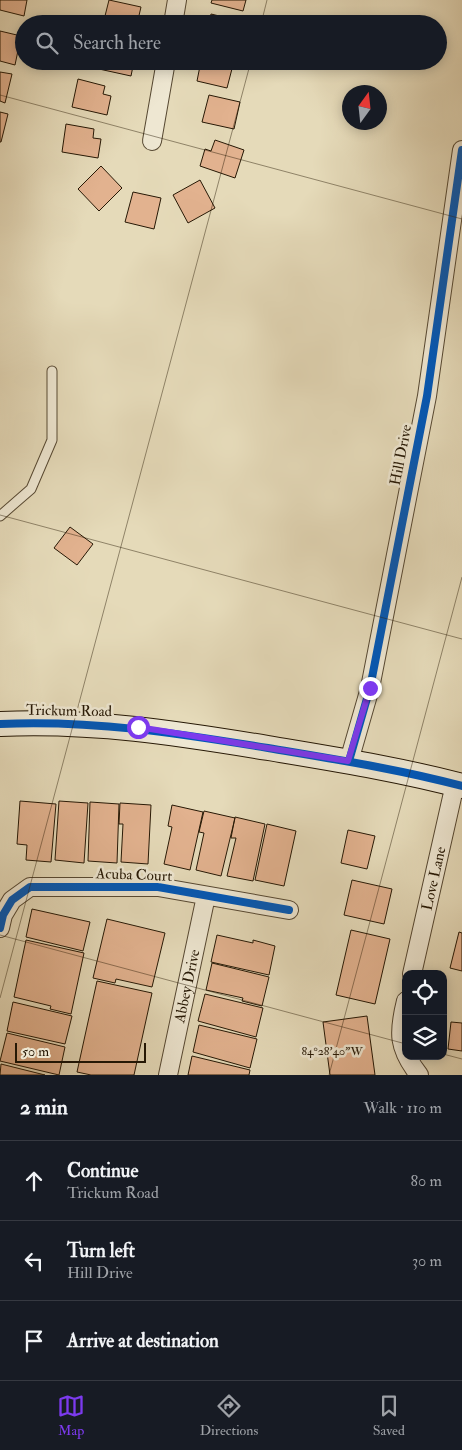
<!DOCTYPE html>
<html lang="en">
<head>
<meta charset="utf-8">
<style>
  :root { --surface:#171b24; --page:#20242c; --text:#f1f3f6; --muted:#9ea1a6; --line:#363941; --accent:#7c3aed }
  body { margin:0; font-family:"IM FELL Double Pica",serif; background:var(--page); color:var(--text) }
  .controls { position:absolute; right:15px; bottom:15px; display:grid; overflow:hidden; border-radius:10px; box-shadow:0 2px 12px #0003 }
  .controls button { width:45px; height:45px; display:grid; place-items:center; padding:0; border:0; border-bottom:1px solid var(--line); background:var(--surface); color:var(--text); font:25px sans-serif }
  .compass { position:absolute; left:342px; top:85px; width:45px; height:45px; border-radius:50%; background:var(--surface); box-shadow:0 2px 12px #0003; rotate:15deg }
  .scale { position:absolute; left:15px; bottom:12px; width:131px; box-sizing:border-box; padding-left:5px; border:2px solid #261805; border-top:0; font-size:14px; line-height:18px; white-space:nowrap; color:#261805; -webkit-text-stroke:4px #eee7d2; paint-order:stroke }
  .stop { position:absolute; width:15px; height:15px; margin:-11px; border:4px solid #7c3aed; border-radius:50%; background:#fff }
  .stop.end { background:#7c3aed; border-color:#fff; box-shadow:0 1px 5px #0008 }
  .list { margin:0; padding:0; list-style:none }
  h2 { display:flex; justify-content:space-between; align-items:center; height:65px; margin:0; padding:0 20px; font-size:21px }
  h2 small { font-size:16px; font-weight:400; color:var(--muted) }
  .list li { display:grid; grid-template-columns:32px 1fr auto; gap:15px; align-items:center; box-sizing:border-box; height:80px; padding:0 20px; border-top:1px solid var(--line) }
  .list b { display:block; font-size:19px; white-space:nowrap }
  .list p { margin:0; font-size:16px; white-space:nowrap; color:var(--muted) }
  .list em { font-size:16px; font-style:normal; color:var(--muted) }
  .icon { flex:none; width:28px; height:28px; fill:none; stroke:currentColor; stroke-width:2; stroke-linecap:round; stroke-linejoin:round }
  .map { position:relative; flex:none; width:462px; height:1075px; overflow:hidden }
  .search { position:absolute; background:var(--surface); box-shadow:0 2px 12px #0003; left:15px; right:15px; top:15px; height:55px; display:flex; align-items:center; gap:12px; box-sizing:border-box; padding:0 18px; border-radius:28px; color:var(--muted); font-size:19px }
  .sheet { height:305px; background:var(--surface) }
  nav { display:flex; justify-content:space-around; align-items:center; box-sizing:border-box; height:70px; border-top:1px solid var(--line); background:var(--surface); font-size:14px; color:var(--muted) }
  nav a { display:grid; justify-items:center; gap:2px }
  nav .on { color:var(--accent) }
  .map>svg:first-child { display:block }
  .building { fill:#e2b28f; stroke:#261805 }
  .lines { fill:none; stroke-linecap:round; stroke-linejoin:round }
  .lane-casing { stroke:#564832; stroke-width:11 }
  .street-casing { stroke:#564832; stroke-width:20 }
  .secondary-casing { stroke:#261805; stroke-width:26 }
  .lane { stroke:#eee7d2; stroke-width:9 }
  .street { stroke:#eee7d2; stroke-width:18 }
  .secondary { stroke:#eee7d2; stroke-width:24 }
  .cycleway-casing { stroke:#eee7d2; stroke-width:11 }
  .cycleway { stroke:#0057b8; stroke-width:8 }
  .route { stroke:#7c3aed; stroke-width:6 }
  .ticks { fill:none; stroke:#261805; stroke-width:1; stroke-opacity:0.45 }
  .labels { text-anchor:middle; dominant-baseline:central; stroke-width:5; stroke-linejoin:round; paint-order:stroke }
  .street-label { font-size:15px; fill:#261805; stroke:#eee7d2 }
  .ticks-label { font-size:12px; text-anchor:middle; fill:#261805; stroke:#eee7d2; stroke-width:5; stroke-linejoin:round; paint-order:stroke }
</style>
</head>
<body>
<div class="map">
<svg width="462" height="1075" viewBox="0 0 462 1075">
  <rect width="100%" height="100%" fill="#e5dab9"/>
  <filter id="stains"><feTurbulence type="fractalNoise" baseFrequency=".004" numOctaves="4"/><feColorMatrix values="0 0 0 0 .2 0 0 0 0 .09 0 0 0 0 .02 0 0 0 .5 -.17"/></filter>
  <radialGradient id="worn" r=".72"><stop offset=".6" stop-color="#630" stop-opacity="0"/><stop offset="1" stop-color="#630" stop-opacity=".3"/></radialGradient>
  <path class="building" d="M0,0H27L24,16L0,10Z
    M109,0L141,7L137,24H103Z
    M212,0H246L243,11L211,3Z
    M211,14L244,22L243,24H209Z
    M0,31L21,36L15,65L0,61Z
    M100,61H134L131,76L99,69Z
    M201,61H234L227,88L197,81Z
    M0,72L12,74L5,103L0,101Z
    M78,79L105,86L103,94L111,96L107,115L72,107Z
    M209,95L240,102L234,129L202,122Z
    M0,112L8,114L1,142H0Z
    M66,124L94,129L93,138L101,139L98,158L62,152Z
    M215,140L244,150L235,178L200,166L205,149L211,151Z
    M101,166L122,188L99,211L78,189Z
    M200,180L215,208L188,223L173,195Z
    M133,192L161,198L154,229L125,222Z
    M70,527L93,544L77,565L54,548Z
    M20,801L56,804L51,862L26,860L27,845L17,844Z
    M59,801L88,803L84,863L55,860Z
    M90,802L119,804L117,863L88,861Z
    M120,803L151,805L148,864L121,862L123,824H119Z
    M172,805L203,812L190,870L164,864L172,827L168,826Z
    M204,811L235,818L221,876L196,870L204,833L199,832Z
    M235,817L265,824L253,881L227,876L236,838H231Z
    M267,824L296,831L284,886L255,880Z
    M348,830L375,836L367,869L341,863Z
    M352,880L392,889L384,924L344,915Z
    M32,909L90,922L83,951L26,937Z
    M107,919L165,933L152,987L116,979L115,983L93,978Z
    M351,930L390,939L375,1004L336,995Z
    M459,932L462,933V971L450,968Z
    M217,935L253,943V940L275,946L269,975L211,962Z
    M26,940L84,953L71,1014L50,1009L51,1006L14,997Z
    M212,963L269,977L262,1006L242,1001L243,998L206,990Z
    M97,981L152,993L134,1075H91L77,1072Z
    M205,994L263,1008L256,1037L198,1021Z
    M13,1002L72,1016L65,1044L7,1031Z
    M367,1016L375,1075H330L323,1022Z
    M451,1022L462,1023V1051L448,1049Z
    M199,1025L257,1039L250,1068L193,1052Z
    M7,1033L65,1047L59,1075L0,1061Z
    M192,1056L250,1070L249,1075H188Z
    M1,1064L45,1075H0Z"/>
  <g class="lines">
    <defs>
      <path id="lane" d="M0,516L31,489L52,440V371"/>
      <g id="street">
        <path d="M173,24L177,0"/>
        <path d="M152,141L166,61"/>
        <path d="M349,761L370,688L427,396L462,150"/>
        <path d="M0,928L3,915L12,900L30,887H158L289,910"/>
        <path id="s1" d="M412,974L455,784"/>
        <path d="M406,1001C398,1033 398,1048 419,1075"/>
        <path id="s2" d="M168,1075L206,896"/>
      </g>
      <path id="secondary" d="M0,724C94,720 176,733 268,748C333,759 398,769 462,786"/>
    </defs>
    <use href="#lane" class="lane-casing"/>
    <use href="#street" class="street-casing"/>
    <use href="#secondary" class="secondary-casing"/>
    <use href="#lane" class="lane"/>
    <use href="#street" class="street"/>
    <use href="#secondary" class="secondary"/>
    <defs>
      <path id="cycleway" d="M0,724C94,720 176,733 268,748C333,759 398,769 462,786
        M349,761L370,688L427,396L462,150
        M0,928L3,915L12,900L30,887H158L289,910"/>
    </defs>
    <use href="#cycleway" class="cycleway-casing"/>
    <use href="#cycleway" class="cycleway"/>
  </g>
  <g class="lines">
    <path class="route" d="M138,727L348,761L370,688"/>
  </g>
  <path class="ticks" d="M261,24L267,0M0,95L462,219M0,515L462,639M0,935L406,1044M0,998L251,61M443,1054L462,1059M329,1075L462,577"/>
  <g class="labels">
    <g class="street-label">
      <text transform="translate(401 455) rotate(-79)">Hill Drive</text>
      <text transform="translate(69 711) rotate(1)">Trickum Road</text>
      <text transform="translate(134 875) rotate(2)">Acuba Court</text>
      <text stroke="none"><textPath href="#s1" startOffset="98">Love Lane</textPath></text>
      <text stroke="none"><textPath href="#s2" startOffset="91">Abbey Drive</textPath></text>
    </g>
  </g>
  <g class="ticks-label">
    <text x="332" y="1055">84°28'40"W</text>
  </g>
  <rect width="100%" height="100%" filter="url(#stains)"/>
  <rect width="100%" height="100%" fill="url(#worn)"/>
</svg>
<div class="controls">
<button><svg class="icon" aria-label="locate" viewBox="0 0 24 24"><circle cx="12" cy="12" r="6"/><path d="M12 2v4M12 18v4M2 12h4M18 12h4"/></svg></button>
<button><svg class="icon" aria-label="layers" viewBox="0 0 24 24"><path d="M12 4l9 5-9 5-9-5zM3 14l9 5 9-5"/></svg></button>
</div>
<svg class="compass" viewBox="-18 -18 36 36"><path d="M0-13l5 13h-10z" fill="#e53935"/><path d="M0 13l5-13h-10z" fill="#9ea1a6"/></svg>
<div class="scale">50 m</div>
<div class="stop" style="left:138px;top:727px"></div>
<div class="stop end" style="left:370px;top:688px"></div>
<div class="search"><svg class="icon" aria-label="search" viewBox="0 0 24 24"><circle cx="10" cy="10" r="6"/><path d="M15 15l6 6"/></svg>Search here</div>
</div>
<section class="sheet">
<h2>2 min<small>Walk · 110 m</small></h2>
<ul class="list">
<li><svg class="icon" aria-label="ahead" viewBox="0 0 24 24"><path d="M12 20V5M6 11l6-6 6 6"/></svg><div><b>Continue</b><p>Trickum Road</p></div><em>80 m</em></li>
<li><svg class="icon" aria-label="left" viewBox="0 0 24 24"><path d="M17 20v-9H6M10 6l-5 5 5 5"/></svg><div><b>Turn left</b><p>Hill Drive</p></div><em>30 m</em></li>
<li><svg class="icon" aria-label="arrive" viewBox="0 0 24 24"><path d="M6 21V4h12l-3 4 3 4H6"/></svg><div><b>Arrive at destination</b></div></li>
</ul>
</section>
<nav>
<a class="on"><svg class="icon" aria-label="map" viewBox="0 0 24 24"><path d="M3 6l6-2 6 2 6-2v14l-6 2-6-2-6 2zM9 4v14M15 6v14"/></svg>Map</a>
<a><svg class="icon" aria-label="directions" viewBox="0 0 24 24"><path d="M12 3l9 9-9 9-9-9zM9 14v-3h6M13 9l2 2-2 2"/></svg>Directions</a>
<a><svg class="icon" aria-label="saved" viewBox="0 0 24 24"><path d="M7 4h10v16l-5-4-5 4z"/></svg>Saved</a>
</nav>
</body>
</html>
